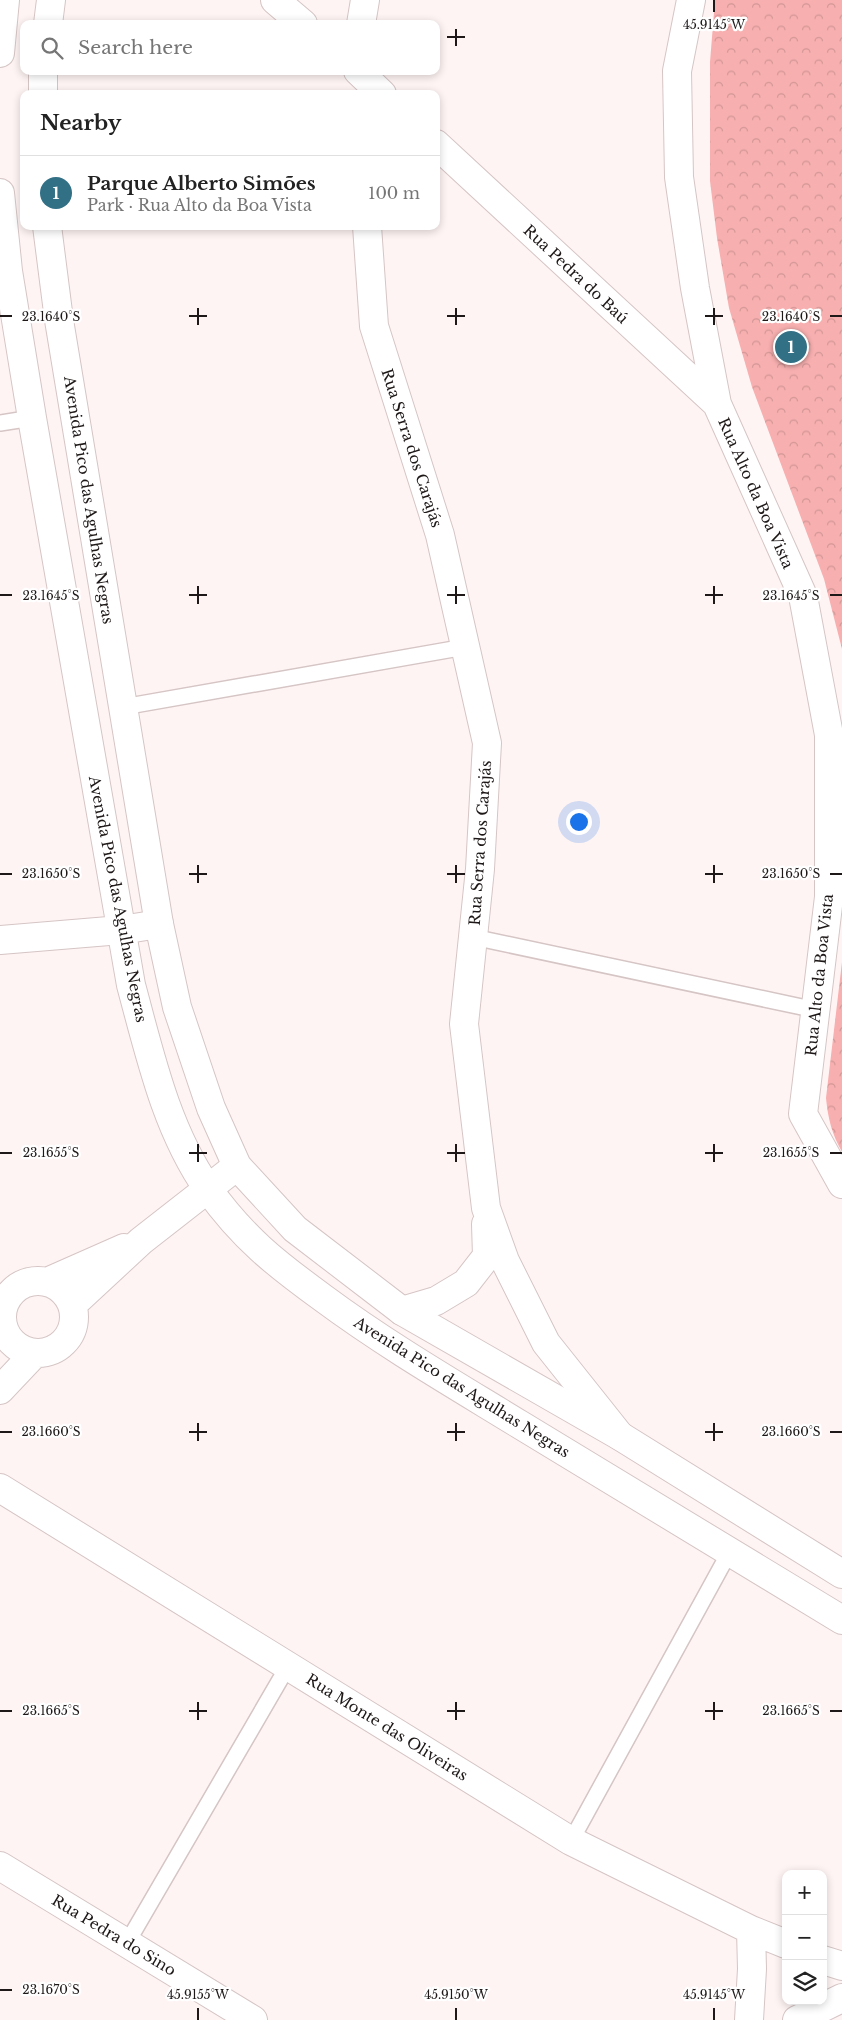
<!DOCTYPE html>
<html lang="en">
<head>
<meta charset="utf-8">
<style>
  :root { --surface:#fff; --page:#f6f6f6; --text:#222; --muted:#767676; --line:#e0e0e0; --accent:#327086 }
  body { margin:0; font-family:"Libre Baskerville",serif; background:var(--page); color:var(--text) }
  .controls { position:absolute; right:15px; bottom:15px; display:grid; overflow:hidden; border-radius:10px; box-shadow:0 2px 8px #0003 }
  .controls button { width:45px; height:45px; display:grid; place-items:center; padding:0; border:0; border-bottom:1px solid var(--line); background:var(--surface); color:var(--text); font:25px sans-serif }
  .you { position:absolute; left:578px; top:821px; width:18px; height:18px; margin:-12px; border:4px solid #fff; border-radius:50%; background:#1a73e8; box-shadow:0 0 0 8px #1a73e833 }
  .badge { display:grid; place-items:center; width:32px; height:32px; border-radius:50%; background:var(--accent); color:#fff; font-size:16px; font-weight:700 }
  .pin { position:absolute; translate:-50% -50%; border:2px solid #fff; box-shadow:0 1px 5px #0006 }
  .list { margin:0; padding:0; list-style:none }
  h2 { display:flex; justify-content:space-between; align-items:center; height:65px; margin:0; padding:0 20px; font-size:21px }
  h2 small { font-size:16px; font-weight:400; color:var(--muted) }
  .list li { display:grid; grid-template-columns:32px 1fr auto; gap:15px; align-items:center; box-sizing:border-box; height:75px; padding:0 20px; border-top:1px solid var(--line) }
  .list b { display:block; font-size:19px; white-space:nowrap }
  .list p { margin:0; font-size:16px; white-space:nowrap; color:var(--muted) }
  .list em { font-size:16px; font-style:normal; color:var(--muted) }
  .icon { flex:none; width:28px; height:28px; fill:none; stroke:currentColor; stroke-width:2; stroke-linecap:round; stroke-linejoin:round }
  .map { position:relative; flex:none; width:842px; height:2020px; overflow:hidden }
  .search { position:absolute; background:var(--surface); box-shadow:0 2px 8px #0003; left:20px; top:20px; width:420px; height:55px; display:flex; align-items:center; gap:12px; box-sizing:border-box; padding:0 18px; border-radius:10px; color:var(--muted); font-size:19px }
  .panel { position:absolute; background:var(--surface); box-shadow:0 2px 8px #0003; left:20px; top:90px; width:420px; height:140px; border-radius:10px }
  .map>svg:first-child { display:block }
  .park { fill:url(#park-crowns) }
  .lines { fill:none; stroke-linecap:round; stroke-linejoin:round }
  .lane-casing { stroke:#d6c5c5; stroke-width:18 }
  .street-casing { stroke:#d6c5c5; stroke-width:30 }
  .secondary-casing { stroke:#d6c5c5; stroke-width:30 }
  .lane { stroke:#fff; stroke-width:15 }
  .street { stroke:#fff; stroke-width:28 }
  .secondary { stroke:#fff; stroke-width:28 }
  .ticks { fill:none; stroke:#1e1818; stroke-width:2 }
  .labels { text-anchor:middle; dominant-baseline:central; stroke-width:4.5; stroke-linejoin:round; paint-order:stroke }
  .street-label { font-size:15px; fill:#1e1818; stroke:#fff }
  .ticks-label { font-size:12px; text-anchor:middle; fill:#1e1818; stroke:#fff; stroke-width:4.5; stroke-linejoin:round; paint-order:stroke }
</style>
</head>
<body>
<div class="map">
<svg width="842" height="2020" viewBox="0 0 842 2020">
  <defs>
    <pattern id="park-crowns" width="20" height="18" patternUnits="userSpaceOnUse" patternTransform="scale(1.25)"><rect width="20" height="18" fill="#f7afaf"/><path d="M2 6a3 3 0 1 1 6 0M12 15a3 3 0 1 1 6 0" fill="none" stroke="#d39696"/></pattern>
  </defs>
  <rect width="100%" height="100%" fill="#fff4f4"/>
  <path class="park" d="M715,0H842V649L824,579L752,387L729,308L717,238L710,181V62Z
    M842,962V1152C832,1134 828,1119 826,1098Z"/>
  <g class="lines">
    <defs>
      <path id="lane" d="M0,423L32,418
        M123,707L465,647
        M473,937L816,1010
        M571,1841L730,1551
        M127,1943L288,1666"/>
      <path id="street" d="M275,0L303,24
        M691,0L677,71L679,177L695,288L717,404L803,596L829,735V897L803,1114L842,1184
        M361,24L365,0
        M358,71L382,94
        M436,144L717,404
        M367,226L374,326L440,535L487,743L480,869L464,1024L486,1208L505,1261L546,1343L620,1436
        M0,940L121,930L159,924
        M2 1317a36 36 0 1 1 72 0a36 36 0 1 1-72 0Z
        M47,1282L124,1248
        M72,1305L141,1241L237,1166
        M402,1311L436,1301L466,1283L487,1256L486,1224
        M0,1390L35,1353
        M0,1488L571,1841L751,1930L786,1944
        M0,1866L253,2020
        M823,1960L842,1966
        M749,2020L752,1969L751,1930
        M797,2020L842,1998"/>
      <path id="secondary" d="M48,24L51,0
        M0,53L5,0
        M43,71V94
        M0,193L8,271L32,418L131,985C150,1055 166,1129 208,1189C243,1238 275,1263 323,1298C385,1344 452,1383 519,1424C627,1489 735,1554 842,1620
        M47,226L59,320L159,924L177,1007L211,1108L237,1166L295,1229L402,1311L620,1436L842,1574"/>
    </defs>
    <use href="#lane" class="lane-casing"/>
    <use href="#street" class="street-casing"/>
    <use href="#secondary" class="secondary-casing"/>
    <use href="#lane" class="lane"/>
    <use href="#street" class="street"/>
    <use href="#secondary" class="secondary"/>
  </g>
  <path class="ticks" d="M714,0V12M456,29V46M447,37H465M198,308V325M456,308V325M714,308V325M0,316H12M189,316H207M447,316H465M705,316H723M830,316H842M198,586V604M456,586V604M714,586V604M0,595H12M189,595H207M447,595H465M705,595H723M830,595H842M198,865V883M456,865V883M714,865V883M0,874H12M189,874H207M447,874H465M705,874H723M830,874H842M198,1144V1162M456,1144V1162M714,1144V1162M0,1153H12M189,1153H207M447,1153H465M705,1153H723M830,1153H842M198,1423V1441M456,1423V1441M714,1423V1441M0,1432H12M189,1432H207M447,1432H465M705,1432H723M830,1432H842M198,1702V1720M456,1702V1720M714,1702V1720M0,1711H12M189,1711H207M447,1711H465M705,1711H723M830,1711H842M0,1990H12M198,2008V2020M456,2008V2020M714,2008V2020"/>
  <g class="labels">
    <g class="street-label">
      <text transform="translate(576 274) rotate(43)">Rua Pedra do Baú</text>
      <text transform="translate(412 448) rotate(72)">Rua Serra dos Carajás</text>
      <text transform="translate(756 493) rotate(66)">Rua Alto da Boa Vista</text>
      <text transform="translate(89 500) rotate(81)">Avenida Pico das Agulhas Negras</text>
      <text transform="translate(480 843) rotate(-86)">Rua Serra dos Carajás</text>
      <text transform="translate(118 899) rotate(79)">Avenida Pico das Agulhas Negras</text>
      <text transform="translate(819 975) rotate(-84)">Rua Alto da Boa Vista</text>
      <text transform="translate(462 1387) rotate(32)">Avenida Pico das Agulhas Negras</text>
      <text transform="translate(387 1727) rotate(32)">Rua Monte das Oliveiras</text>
      <text transform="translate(114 1935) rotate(31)">Rua Pedra do Sino</text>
    </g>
  </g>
  <g class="ticks-label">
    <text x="714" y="29">45.9145°W</text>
    <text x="51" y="321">23.1640°S</text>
    <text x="791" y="321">23.1640°S</text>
    <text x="51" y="600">23.1645°S</text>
    <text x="791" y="600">23.1645°S</text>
    <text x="51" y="878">23.1650°S</text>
    <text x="791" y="878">23.1650°S</text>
    <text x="51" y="1157">23.1655°S</text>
    <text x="791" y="1157">23.1655°S</text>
    <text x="51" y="1436">23.1660°S</text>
    <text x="791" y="1436">23.1660°S</text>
    <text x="51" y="1715">23.1665°S</text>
    <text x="791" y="1715">23.1665°S</text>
    <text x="51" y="1994">23.1670°S</text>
    <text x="198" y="1999">45.9155°W</text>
    <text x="456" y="1999">45.9150°W</text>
    <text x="714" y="1999">45.9145°W</text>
  </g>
</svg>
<div class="controls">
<button>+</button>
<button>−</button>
<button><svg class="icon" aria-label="layers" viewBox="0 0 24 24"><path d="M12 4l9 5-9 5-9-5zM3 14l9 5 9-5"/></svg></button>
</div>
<div class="you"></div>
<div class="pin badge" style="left:791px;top:347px">1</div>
<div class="search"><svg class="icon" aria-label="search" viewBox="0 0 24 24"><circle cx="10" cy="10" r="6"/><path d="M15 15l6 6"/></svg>Search here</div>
<section class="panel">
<h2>Nearby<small></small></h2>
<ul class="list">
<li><span class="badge">1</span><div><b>Parque Alberto Simões</b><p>Park · Rua Alto da Boa Vista</p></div><em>100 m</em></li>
</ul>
</section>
</div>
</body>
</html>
